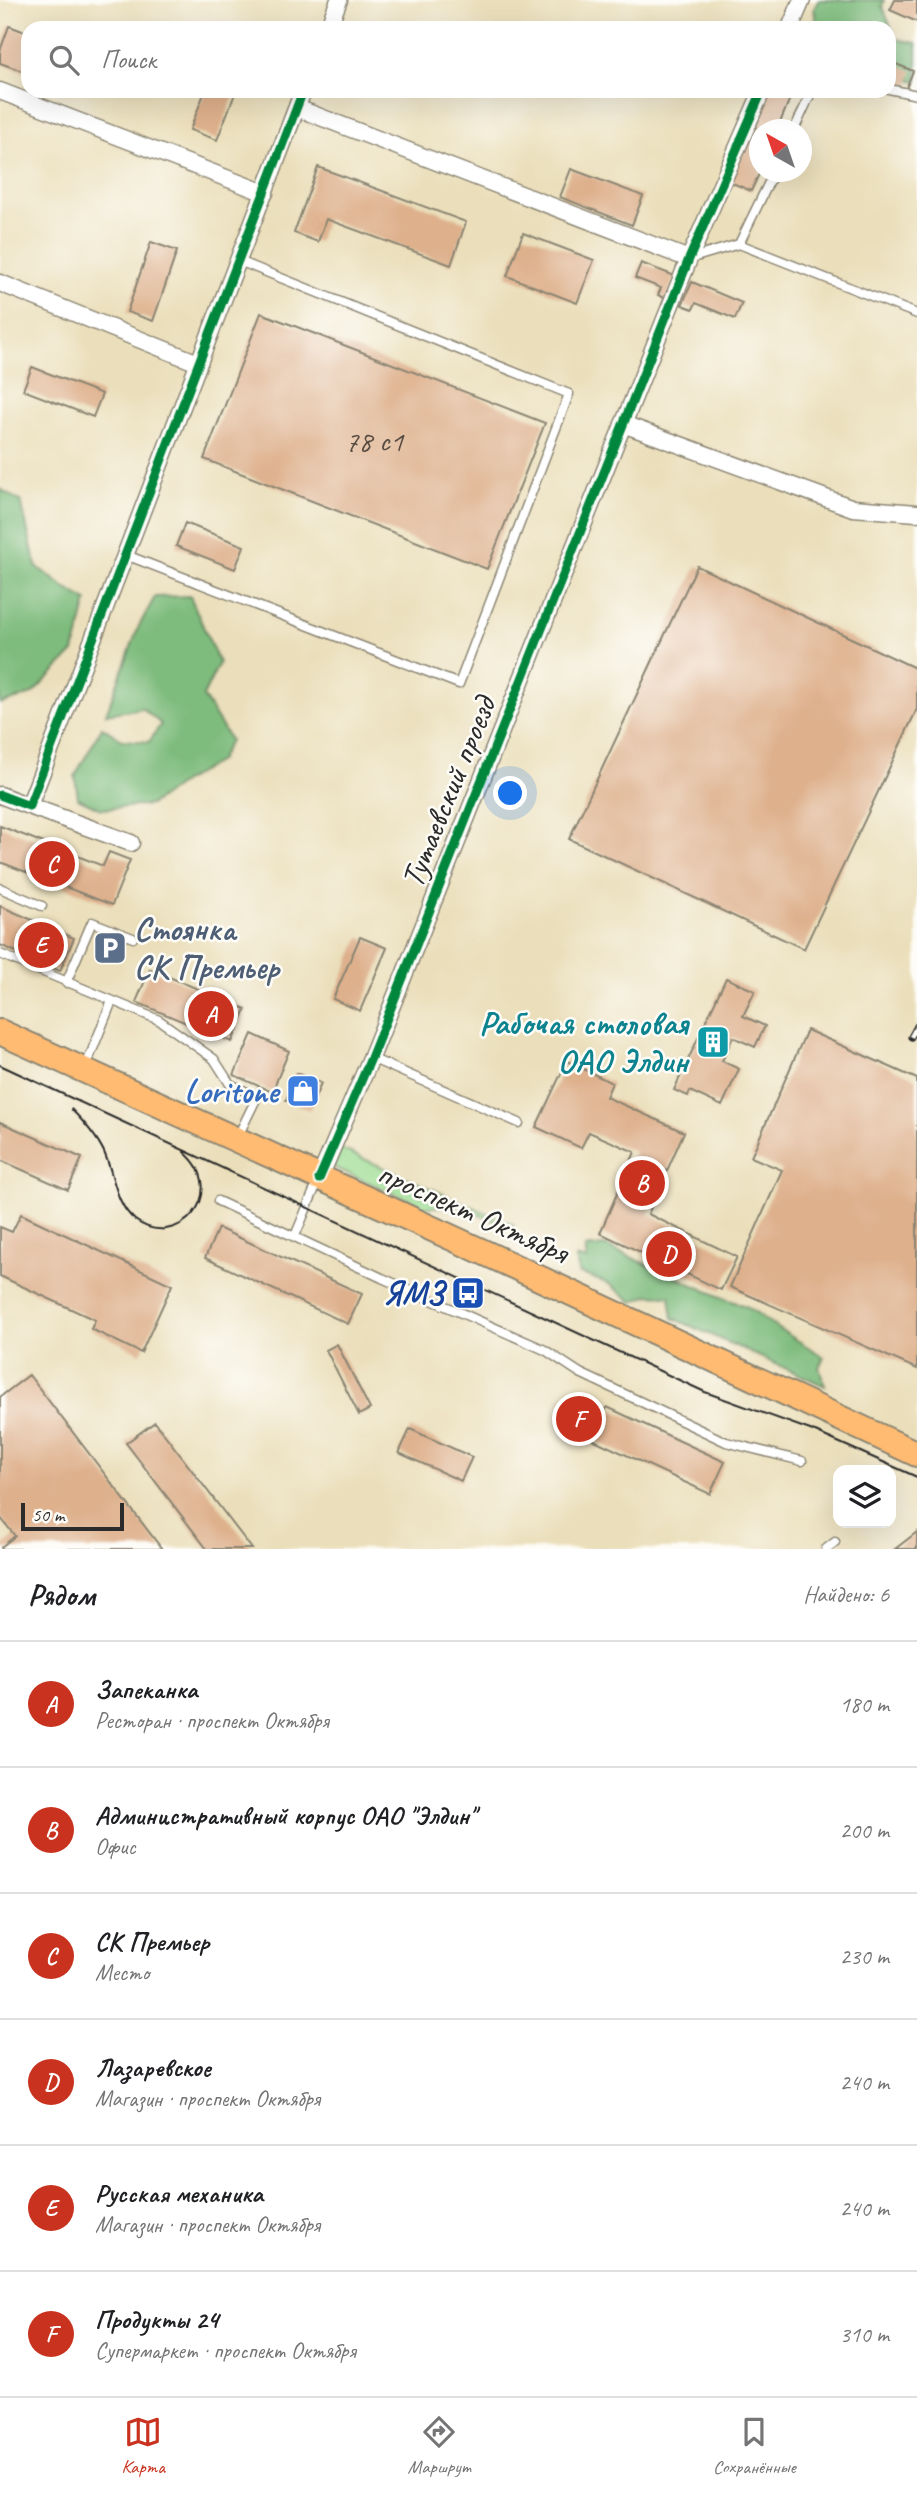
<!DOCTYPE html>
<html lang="ru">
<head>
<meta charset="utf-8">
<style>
  :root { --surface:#fff; --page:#f6f6f6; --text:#202124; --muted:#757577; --line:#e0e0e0; --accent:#c8321e }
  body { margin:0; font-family:Caveat,sans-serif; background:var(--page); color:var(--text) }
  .controls { position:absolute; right:21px; bottom:21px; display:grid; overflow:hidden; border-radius:14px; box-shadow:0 7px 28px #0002 }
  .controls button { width:63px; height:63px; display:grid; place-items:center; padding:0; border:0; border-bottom:2px solid var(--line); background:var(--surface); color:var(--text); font:35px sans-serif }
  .compass { position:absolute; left:749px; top:119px; width:63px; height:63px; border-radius:50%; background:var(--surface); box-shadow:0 7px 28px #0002; rotate:320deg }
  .scale { position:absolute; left:21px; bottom:18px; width:103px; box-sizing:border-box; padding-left:7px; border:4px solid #2b2b2b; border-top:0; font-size:19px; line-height:24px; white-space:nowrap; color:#2b2b2b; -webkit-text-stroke:5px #fdfcf7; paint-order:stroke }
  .you { position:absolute; left:511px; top:794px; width:24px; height:24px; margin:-18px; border:5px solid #fff; border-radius:50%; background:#1a73e8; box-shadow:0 0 0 10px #1a73e833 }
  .badge { display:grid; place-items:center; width:46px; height:46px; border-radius:50%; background:var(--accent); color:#fff; font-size:23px; font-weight:700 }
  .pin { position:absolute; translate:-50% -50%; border:4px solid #fff; box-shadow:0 2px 7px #0006 }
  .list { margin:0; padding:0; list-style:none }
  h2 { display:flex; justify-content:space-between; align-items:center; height:91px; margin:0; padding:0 28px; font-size:30px }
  h2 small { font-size:23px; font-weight:400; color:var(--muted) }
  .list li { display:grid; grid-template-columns:46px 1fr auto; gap:21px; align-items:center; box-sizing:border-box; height:126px; padding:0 28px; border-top:2px solid var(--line) }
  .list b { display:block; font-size:26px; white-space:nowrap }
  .list p { margin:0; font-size:23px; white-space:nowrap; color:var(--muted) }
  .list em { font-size:23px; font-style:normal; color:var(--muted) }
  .icon { flex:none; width:38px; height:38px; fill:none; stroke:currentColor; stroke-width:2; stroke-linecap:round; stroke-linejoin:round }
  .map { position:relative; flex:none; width:917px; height:1549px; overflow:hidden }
  .search { position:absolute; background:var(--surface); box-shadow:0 7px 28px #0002; left:21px; right:21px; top:21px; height:77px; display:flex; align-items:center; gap:18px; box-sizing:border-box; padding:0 24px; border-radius:21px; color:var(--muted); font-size:26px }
  .sheet { height:847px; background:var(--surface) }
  nav { display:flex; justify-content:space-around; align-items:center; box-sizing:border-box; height:98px; border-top:2px solid var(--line); background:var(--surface); font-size:19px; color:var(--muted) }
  nav a { display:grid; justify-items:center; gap:4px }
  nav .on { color:var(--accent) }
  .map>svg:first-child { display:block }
  .green { fill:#9ddd93; stroke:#64845f; stroke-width:2 }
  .forest { fill:#7ebc7d; stroke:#547454; stroke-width:2 }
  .building { fill:#deb08c }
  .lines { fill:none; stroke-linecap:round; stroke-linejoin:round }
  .service-casing { stroke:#8b8573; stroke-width:11 }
  .minor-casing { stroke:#8b8573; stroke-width:19 }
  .primary-casing { stroke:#8b8573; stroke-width:28 }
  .service { stroke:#fff; stroke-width:8 }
  .minor { stroke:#fff; stroke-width:16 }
  .primary { stroke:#ffbb71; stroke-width:24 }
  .tram { stroke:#2b2b2b; stroke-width:2 }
  .rail-casing { stroke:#2b2b2b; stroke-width:7 }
  .rail { stroke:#fdfcf7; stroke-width:4.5; stroke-dasharray:13; stroke-linecap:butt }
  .cycleway-casing { stroke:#fdfcf7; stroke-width:13 }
  .cycleway { stroke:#00873e; stroke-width:9 }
  .labels { text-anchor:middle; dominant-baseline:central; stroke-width:5; stroke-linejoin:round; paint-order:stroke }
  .number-label { font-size:30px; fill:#584c43 }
  .street-label { font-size:33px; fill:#2b2b2b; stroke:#fdfcf7 }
  .service-label { font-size:33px; font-weight:bold; fill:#4e5e75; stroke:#fdfcf7; text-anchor:start }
  .culture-label { font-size:33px; font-weight:bold; fill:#0d838f; stroke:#fdfcf7; text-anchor:end }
  .shop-label { font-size:33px; font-weight:bold; fill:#366cbe; stroke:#fdfcf7; text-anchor:end }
  .transit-label { font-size:33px; font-weight:bold; fill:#164399; stroke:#fdfcf7; text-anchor:end }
</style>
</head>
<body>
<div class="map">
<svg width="917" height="1549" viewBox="0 0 917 1549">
  <rect width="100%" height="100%" fill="#fdfcf7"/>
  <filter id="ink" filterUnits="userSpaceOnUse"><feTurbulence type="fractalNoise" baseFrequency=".0143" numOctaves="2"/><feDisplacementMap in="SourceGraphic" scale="14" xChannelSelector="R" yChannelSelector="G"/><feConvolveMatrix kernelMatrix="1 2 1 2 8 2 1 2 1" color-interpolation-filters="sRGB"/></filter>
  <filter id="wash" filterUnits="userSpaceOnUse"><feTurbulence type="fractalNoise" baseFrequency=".00686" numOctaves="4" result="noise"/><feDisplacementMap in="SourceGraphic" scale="28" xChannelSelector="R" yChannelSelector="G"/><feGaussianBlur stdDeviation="1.57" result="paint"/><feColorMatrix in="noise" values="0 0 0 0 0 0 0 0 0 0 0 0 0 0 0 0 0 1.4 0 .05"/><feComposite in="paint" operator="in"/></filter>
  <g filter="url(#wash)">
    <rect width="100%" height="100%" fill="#ebdfbb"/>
    <path class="green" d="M341,1149L514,1225L512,1229L460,1206L425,1207L333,1167Z"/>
    <path class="forest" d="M818,0H884L882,6L896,39L917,43V82L889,70V28H817L814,9Z
      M0,489L21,502L36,566L65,588L87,601L74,652L32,694L0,704Z
      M190,596L219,663L203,696L230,740L219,761L185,781L150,805L101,809L78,798L75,776L102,727L122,740L149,742L161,724L142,708L106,714L139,626L155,597Z
      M605,1246L721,1297L748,1307L773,1325L824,1357L819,1367L825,1386L673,1318L670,1296L648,1295L633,1302L609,1284L579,1273L576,1258L587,1260L585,1248Z"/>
    <g id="blocks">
      <path class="building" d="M895,0H917V22L890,10Z
        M9,26L28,33V73L0,63V51Z
        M889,61L913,71L905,91L889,85Z
        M205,91H236L217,140L190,130Z
        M768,91H793L777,130H760V172L751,191L730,182Z
        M318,167L466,222L451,265L326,219L318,242L294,233Z
        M571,169L643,196L632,225L560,197Z
        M523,233L594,260L577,303L507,276Z
        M151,242L177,251L153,321L127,312Z
        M641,263L675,276L666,299L658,295L661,288L635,278Z
        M692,282L742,303L735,319L696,303L693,309L682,305Z
        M261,313L545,423L487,569L204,459Z
        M32,367L102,394L93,417L23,390Z
        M185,523L244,546L235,569L176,546Z
        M697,566L917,669V709L804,949L569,839Z
        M0,826L103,866L109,852L130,860L112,905L0,862Z
        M0,906L74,938L60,971L0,945Z
        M360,937L387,948L360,1011L333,999Z
        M150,969L246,1009L232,1042L136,1002Z
        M726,978L755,991L743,1016L765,1026L755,1047L733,1037L722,1061L739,1069L722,1106L690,1091L688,1096L674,1090Z
        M807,1030L917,1079V1369L730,1287L782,1170L751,1157Z
        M252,1034L289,1051L272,1092L234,1075Z
        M567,1061L612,1083L606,1097L684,1132L648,1214L737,1257L721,1290L600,1233L635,1152L589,1132L581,1148L536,1127Z
        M296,1073L321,1083L310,1110L286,1100Z
        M0,1122L82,1158L68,1190L0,1160Z
        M21,1214L172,1285L141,1353L91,1329L95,1320L0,1276V1227L12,1232Z
        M218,1228L362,1294L348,1324L205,1258Z
        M337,1344L370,1409L359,1415L326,1350Z
        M29,1375L162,1549H2L1,1547L15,1536L0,1517V1397Z
        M581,1400L595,1407L585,1427L572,1420Z
        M607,1407L725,1462L710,1494L592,1439Z
        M155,1422L252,1549H207L126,1443Z
        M410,1429L472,1457L461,1481L399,1453Z
        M917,1532V1549H895Z"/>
    </g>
  </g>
  <g filter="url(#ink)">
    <use href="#blocks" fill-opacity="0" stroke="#8b8573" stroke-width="2"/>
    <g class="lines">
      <defs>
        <path id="service" d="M889,89L917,95
          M794,130L812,91
          M739,244L774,172
          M689,259L739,244L917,314
          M126,555L459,684L569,394L239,261
          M0,888L42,906
          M0,954L159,1020L214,1059L230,1084L257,1097L237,1138
          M66,983L92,922L133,938
          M371,1058L519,1123
          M86,1066L112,1001
          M218,1201L382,1278L545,1350L580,1373L726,1442L802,1461
          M295,1236L318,1181
          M826,1549L835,1542"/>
        <path id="minor" d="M328,28L339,0
          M790,28L802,0
          M0,91L265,193
          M297,108L689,259
          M0,283L198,363
          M623,424L853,508L917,513
          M0,795L29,806L303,91
          M29,806L131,843
          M319,1179L371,1058L689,259L762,91"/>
        <path id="primary" d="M0,1032L481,1251L917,1454"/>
      </defs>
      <use href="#service" class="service-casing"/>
      <use href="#minor" class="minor-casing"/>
      <use href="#primary" class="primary-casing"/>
      <use href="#service" class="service"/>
      <use href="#minor" class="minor"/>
      <use href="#primary" class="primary"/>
      <path class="tram" d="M0,1065L705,1392L813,1431L917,1477
        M71,1109C84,1122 96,1135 104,1152C114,1174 115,1204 135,1220C177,1252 232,1193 184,1152"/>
      <defs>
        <path id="rail" d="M911,1037L917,1026"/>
      </defs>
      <use href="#rail" class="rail-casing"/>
      <use href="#rail" class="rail"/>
      <defs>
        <path id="cycleway" d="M0,795L29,806L303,91
          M319,1179L371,1058L689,259L762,91"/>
      </defs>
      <use href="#cycleway" class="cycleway-casing"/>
      <use href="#cycleway" class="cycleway"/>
    </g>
  </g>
  <defs>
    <symbol id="parking-square" viewBox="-11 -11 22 22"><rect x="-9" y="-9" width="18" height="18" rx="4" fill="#5c6f8a" stroke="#fdfcf7"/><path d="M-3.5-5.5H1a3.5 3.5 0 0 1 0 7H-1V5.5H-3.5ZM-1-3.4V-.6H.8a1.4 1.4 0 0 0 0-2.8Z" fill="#fff"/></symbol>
    <symbol id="building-square" viewBox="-11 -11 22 22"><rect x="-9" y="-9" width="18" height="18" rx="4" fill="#0f9aa8" stroke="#fdfcf7"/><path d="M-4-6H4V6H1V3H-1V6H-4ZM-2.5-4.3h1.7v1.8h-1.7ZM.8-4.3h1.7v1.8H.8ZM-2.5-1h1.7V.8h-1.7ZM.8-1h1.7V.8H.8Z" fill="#fff"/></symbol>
    <symbol id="shop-square" viewBox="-11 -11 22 22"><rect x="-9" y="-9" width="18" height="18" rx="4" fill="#3f7fe0" stroke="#fdfcf7"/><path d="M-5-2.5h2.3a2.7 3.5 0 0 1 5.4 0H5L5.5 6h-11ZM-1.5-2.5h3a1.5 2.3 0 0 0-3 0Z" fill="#fff"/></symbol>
    <symbol id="bus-square" viewBox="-11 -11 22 22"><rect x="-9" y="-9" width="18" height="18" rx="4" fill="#1a4fb4" stroke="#fdfcf7"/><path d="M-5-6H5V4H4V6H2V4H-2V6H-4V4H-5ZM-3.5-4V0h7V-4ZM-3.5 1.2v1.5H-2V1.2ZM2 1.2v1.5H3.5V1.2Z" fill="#fff"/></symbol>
  </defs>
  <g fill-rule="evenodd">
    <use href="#parking-square" x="91" y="929" width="38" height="38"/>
    <use href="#building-square" x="694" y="1023" width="38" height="38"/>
    <use href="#shop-square" x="284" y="1072" width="38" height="38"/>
    <use href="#bus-square" x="449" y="1274" width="38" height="38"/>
  </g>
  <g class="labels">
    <g class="number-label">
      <text x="374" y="441">78 с1</text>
    </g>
    <g class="street-label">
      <text transform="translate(448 792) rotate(-68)">Тутаевский проезд</text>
      <text transform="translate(473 1212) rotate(24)">проспект Октября</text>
    </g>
    <g class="service-label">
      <text x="134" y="929">Стоянка<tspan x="134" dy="38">СК Премьер</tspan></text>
    </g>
    <g class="culture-label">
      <text x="688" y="1023">Рабочая столовая<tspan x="688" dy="38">ОАО Элдин</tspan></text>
    </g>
    <g class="shop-label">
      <text x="278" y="1091">Loritone</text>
    </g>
    <g class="transit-label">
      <text x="444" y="1293">ЯМЗ</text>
    </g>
  </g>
</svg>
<div class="controls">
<button><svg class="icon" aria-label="layers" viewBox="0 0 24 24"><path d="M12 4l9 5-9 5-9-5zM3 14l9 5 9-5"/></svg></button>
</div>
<svg class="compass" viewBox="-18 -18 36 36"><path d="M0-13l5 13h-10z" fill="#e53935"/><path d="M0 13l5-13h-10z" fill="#757577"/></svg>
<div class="scale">50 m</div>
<div class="you"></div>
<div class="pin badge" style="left:211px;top:1014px">A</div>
<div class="pin badge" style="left:642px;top:1183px">B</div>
<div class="pin badge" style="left:52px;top:864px">C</div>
<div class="pin badge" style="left:669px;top:1254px">D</div>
<div class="pin badge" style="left:41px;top:945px">E</div>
<div class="pin badge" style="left:579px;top:1419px">F</div>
<div class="search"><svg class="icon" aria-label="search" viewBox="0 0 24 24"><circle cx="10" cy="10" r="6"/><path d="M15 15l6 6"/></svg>Поиск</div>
</div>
<section class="sheet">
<h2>Рядом<small>Найдено: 6</small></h2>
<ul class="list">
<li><span class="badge">A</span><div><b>Запеканка</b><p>Ресторан · проспект Октября</p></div><em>180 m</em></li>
<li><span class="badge">B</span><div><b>Административный корпус ОАО &quot;Элдин&quot;</b><p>Офис</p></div><em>200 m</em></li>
<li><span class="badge">C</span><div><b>СК Премьер</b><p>Место</p></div><em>230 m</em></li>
<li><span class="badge">D</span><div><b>Лазаревское</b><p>Магазин · проспект Октября</p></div><em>240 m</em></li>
<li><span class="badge">E</span><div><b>Русская механика</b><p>Магазин · проспект Октября</p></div><em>240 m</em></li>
<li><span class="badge">F</span><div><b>Продукты 24</b><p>Супермаркет · проспект Октября</p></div><em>310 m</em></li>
</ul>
</section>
<nav>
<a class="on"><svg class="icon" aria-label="map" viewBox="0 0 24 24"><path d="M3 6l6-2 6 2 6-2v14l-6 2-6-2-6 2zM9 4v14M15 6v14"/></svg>Карта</a>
<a><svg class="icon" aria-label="directions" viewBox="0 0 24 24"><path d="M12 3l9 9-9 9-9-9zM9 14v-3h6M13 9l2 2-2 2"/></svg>Маршрут</a>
<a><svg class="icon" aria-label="saved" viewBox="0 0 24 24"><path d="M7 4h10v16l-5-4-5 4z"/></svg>Сохранённые</a>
</nav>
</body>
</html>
